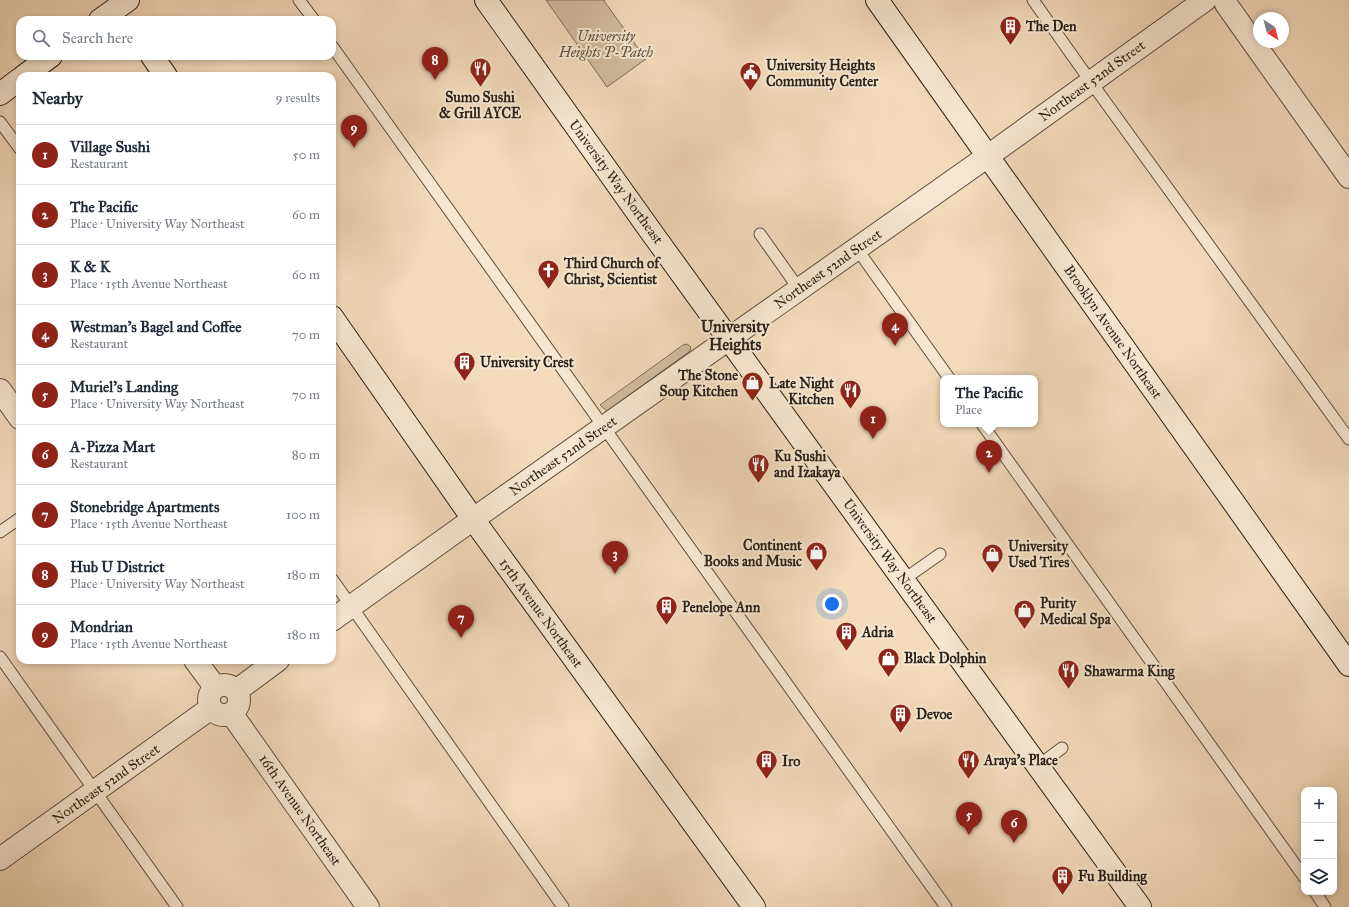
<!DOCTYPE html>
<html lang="en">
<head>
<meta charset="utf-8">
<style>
  :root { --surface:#fff; --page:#f2f2f3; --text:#1f2937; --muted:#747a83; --line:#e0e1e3; --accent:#8f2418 }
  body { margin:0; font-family:"IM FELL Great Primer",serif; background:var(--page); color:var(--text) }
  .controls { position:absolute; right:12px; bottom:12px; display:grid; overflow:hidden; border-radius:8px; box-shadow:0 2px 6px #0003 }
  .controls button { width:36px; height:36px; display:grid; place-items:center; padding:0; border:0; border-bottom:1px solid var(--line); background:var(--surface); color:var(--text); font:20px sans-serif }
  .compass { position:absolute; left:1253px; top:12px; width:36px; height:36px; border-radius:50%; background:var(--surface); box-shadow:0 2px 6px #0003; rotate:144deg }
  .you { position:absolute; left:832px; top:604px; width:14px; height:14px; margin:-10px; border:3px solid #fff; border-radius:50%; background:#1a73e8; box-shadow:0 0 0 6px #1a73e833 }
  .badge { display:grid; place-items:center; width:26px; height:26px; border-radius:50%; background:var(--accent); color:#fff; font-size:13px; font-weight:700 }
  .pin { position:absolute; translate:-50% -33px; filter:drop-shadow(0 1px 2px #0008) }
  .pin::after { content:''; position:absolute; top:21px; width:14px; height:12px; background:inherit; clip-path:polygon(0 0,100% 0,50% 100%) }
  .popup { position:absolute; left:940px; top:375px; width:98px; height:52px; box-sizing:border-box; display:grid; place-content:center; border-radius:8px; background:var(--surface); filter:drop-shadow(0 1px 3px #0005); font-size:13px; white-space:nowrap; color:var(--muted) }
  .popup b { font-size:15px; color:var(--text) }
  .popup::after { content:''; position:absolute; left:50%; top:100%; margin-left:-8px; border:8px solid transparent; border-top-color:var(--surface) }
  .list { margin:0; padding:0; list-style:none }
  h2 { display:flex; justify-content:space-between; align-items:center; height:52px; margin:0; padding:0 16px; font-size:17px }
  h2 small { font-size:13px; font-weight:400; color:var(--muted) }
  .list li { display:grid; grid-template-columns:26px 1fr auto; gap:12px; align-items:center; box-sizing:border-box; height:60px; padding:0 16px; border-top:1px solid var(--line) }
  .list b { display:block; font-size:15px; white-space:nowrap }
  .list p { margin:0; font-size:13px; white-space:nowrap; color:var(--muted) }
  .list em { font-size:13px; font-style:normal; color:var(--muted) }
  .icon { flex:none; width:22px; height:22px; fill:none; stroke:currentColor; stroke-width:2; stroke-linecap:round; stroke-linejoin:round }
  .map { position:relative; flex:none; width:1349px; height:907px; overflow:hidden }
  .search { position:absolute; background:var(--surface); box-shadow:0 2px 6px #0003; left:16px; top:16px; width:320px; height:44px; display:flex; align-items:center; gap:10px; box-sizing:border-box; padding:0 14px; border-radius:12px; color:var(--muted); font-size:15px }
  .panel { position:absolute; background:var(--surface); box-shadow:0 2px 6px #0003; left:16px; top:72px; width:320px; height:592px; border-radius:12px }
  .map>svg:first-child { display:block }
  .green { fill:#d1bb9f; stroke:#7e6e5c }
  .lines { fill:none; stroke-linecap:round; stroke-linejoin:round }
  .lane-casing { stroke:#5c4f41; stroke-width:13 }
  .street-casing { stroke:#5c4f41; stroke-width:24 }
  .secondary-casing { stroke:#2a2119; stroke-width:24 }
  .lane { stroke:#f7e7d2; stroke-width:11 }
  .street { stroke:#f7e7d2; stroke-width:22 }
  .secondary { stroke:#f7e7d2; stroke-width:22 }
  .labels { text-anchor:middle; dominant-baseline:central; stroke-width:4; stroke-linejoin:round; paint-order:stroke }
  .poi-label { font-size:14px; font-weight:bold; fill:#2a2119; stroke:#f7e7d2; text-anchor:start }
  .park-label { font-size:14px; font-style:italic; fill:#5c4f41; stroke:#f7e7d2 }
  .street-label { font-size:14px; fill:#2a2119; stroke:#f7e7d2 }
  .quarter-label { font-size:16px; font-weight:bold; fill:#2a2119; stroke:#f7e7d2 }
</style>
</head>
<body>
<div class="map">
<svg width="1349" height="907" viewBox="0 0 1349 907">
  <rect width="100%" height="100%" fill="#f3daba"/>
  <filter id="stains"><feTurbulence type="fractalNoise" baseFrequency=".005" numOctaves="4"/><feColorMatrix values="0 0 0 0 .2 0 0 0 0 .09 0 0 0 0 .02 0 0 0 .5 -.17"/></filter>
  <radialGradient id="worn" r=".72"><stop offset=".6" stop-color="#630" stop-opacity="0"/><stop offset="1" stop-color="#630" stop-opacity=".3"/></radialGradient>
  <path class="green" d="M546,0H605L604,1L646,59L607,87Z
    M687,344L691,347L690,351L607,411L600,405L683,345Z"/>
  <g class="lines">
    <defs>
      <path id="lane" d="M299,0L314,20
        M1033,0L1091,82L1349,439
        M332,46L946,907
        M0,122L20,149
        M760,234L799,289
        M857,249L949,378
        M982,424L1304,877
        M0,532L20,518
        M332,579L563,907
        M903,580L940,554
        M0,657L177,907
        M1038,766L1062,748
        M1315,892L1325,907"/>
      <path id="street" d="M1226,4L1349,177
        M0,390L20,418
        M332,620L455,532L988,156L1205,0
        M195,660L215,687
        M209 700a15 15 0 1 1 30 0a15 15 0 1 1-30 0Z
        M236,691L278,660
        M231,713L368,907
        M0,859L211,708"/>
      <path id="secondary" d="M486,0L652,233L1140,907
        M877,0L1349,665
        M100,20L128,0
        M152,56L166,76
        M24,76L51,56
        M0,94L20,79
        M332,317L473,519L754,907"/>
    </defs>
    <use href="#lane" class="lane-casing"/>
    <use href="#street" class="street-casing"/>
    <use href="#secondary" class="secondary-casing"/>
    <use href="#lane" class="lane"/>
    <use href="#street" class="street"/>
    <use href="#secondary" class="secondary"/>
  </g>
  <defs>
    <symbol id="building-pin" viewBox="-11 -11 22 30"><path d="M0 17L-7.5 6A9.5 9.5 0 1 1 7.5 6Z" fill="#8f2418" stroke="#f7e7d2"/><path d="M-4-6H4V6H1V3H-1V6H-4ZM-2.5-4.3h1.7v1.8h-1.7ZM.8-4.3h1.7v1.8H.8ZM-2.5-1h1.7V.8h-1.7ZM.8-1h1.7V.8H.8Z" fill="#fff"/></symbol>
    <symbol id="restaurant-pin" viewBox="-11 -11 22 30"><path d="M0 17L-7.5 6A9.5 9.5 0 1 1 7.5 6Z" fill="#8f2418" stroke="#f7e7d2"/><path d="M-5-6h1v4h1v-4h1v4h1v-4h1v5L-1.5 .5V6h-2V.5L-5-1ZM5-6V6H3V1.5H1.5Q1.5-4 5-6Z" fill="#fff"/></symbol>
    <symbol id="civic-pin" viewBox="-11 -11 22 30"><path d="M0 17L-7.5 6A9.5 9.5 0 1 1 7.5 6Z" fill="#8f2418" stroke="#f7e7d2"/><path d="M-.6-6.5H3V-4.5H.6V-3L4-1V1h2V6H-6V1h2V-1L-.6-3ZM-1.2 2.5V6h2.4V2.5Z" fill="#fff"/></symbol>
    <symbol id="church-pin" viewBox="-11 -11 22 30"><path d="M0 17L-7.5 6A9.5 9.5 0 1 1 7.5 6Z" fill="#8f2418" stroke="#f7e7d2"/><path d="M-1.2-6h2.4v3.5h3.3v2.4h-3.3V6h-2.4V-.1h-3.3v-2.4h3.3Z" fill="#fff"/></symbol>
    <symbol id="shop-pin" viewBox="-11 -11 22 30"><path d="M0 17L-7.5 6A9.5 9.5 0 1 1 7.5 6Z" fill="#8f2418" stroke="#f7e7d2"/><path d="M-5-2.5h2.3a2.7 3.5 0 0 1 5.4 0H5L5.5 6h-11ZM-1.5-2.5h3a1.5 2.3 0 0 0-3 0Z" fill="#fff"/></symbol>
  </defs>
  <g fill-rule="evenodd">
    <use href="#building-pin" x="998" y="14" width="25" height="34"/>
    <use href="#restaurant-pin" x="468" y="56" width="25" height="34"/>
    <use href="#civic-pin" x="738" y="60" width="25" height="34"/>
    <use href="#church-pin" x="536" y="258" width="25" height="34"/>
    <use href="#building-pin" x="452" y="350" width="25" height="34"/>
    <use href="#shop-pin" x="740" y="370" width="25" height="34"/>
    <use href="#restaurant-pin" x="838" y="378" width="25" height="34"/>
    <use href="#restaurant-pin" x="746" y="452" width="25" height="34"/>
    <use href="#shop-pin" x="804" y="540" width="25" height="34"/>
    <use href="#shop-pin" x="980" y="542" width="25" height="34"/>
    <use href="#building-pin" x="654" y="594" width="25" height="34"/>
    <use href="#shop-pin" x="1012" y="598" width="25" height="34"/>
    <use href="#building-pin" x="834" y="620" width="25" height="34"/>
    <use href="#shop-pin" x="876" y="646" width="25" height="34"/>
    <use href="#restaurant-pin" x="1056" y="658" width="25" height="34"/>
    <use href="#building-pin" x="888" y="702" width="25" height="34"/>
    <use href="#restaurant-pin" x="956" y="748" width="25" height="34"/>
    <use href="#building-pin" x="754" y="748" width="25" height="34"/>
    <use href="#building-pin" x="1050" y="864" width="25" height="34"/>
  </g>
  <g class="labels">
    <g class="poi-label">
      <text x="1026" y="26">The Den</text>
      <text x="766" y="65">University Heights<tspan x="766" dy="16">Community Center</tspan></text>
      <text x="480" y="97" text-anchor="middle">Sumo Sushi<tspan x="480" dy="16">&amp; Grill AYCE</tspan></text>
      <text x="564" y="263">Third Church of<tspan x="564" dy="16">Christ, Scientist</tspan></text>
      <text x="480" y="362">University Crest</text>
      <text x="738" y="375" text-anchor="end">The Stone<tspan x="738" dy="16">Soup Kitchen</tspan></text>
      <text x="834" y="383" text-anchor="end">Late Night<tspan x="834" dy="16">Kitchen</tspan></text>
      <text x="774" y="456">Ku Sushi<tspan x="774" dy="16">and Izakaya</tspan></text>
      <text x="802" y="545" text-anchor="end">Continent<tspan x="802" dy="16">Books and Music</tspan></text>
      <text x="1008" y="546">University<tspan x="1008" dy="16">Used Tires</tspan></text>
      <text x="1040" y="603">Purity<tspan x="1040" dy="16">Medical Spa</tspan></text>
      <text x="682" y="607">Penelope Ann</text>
      <text x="862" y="632">Adria</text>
      <text x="904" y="658">Black Dolphin</text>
      <text x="1084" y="671">Shawarma King</text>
      <text x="916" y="714">Devoe</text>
      <text x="984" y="760">Araya's Place</text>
      <text x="782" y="761">Iro</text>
      <text x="1078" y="876">Fu Building</text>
    </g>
    <g class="park-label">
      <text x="606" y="36">University<tspan x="606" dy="16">Heights P-Patch</tspan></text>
    </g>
    <g class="street-label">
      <text transform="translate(1092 81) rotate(-36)">Northeast 52nd Street</text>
      <text transform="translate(616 182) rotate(54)">University Way Northeast</text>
      <text transform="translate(828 269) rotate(-35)">Northeast 52nd Street</text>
      <text transform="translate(1113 332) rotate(55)">Brooklyn Avenue Northeast</text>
      <text transform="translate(563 456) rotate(-35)">Northeast 52nd Street</text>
      <text transform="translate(890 561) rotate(54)">University Way Northeast</text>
      <text transform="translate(541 613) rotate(54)">15th Avenue Northeast</text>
      <text transform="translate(106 784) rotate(-35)">Northeast 52nd Street</text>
      <text transform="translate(300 810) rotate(55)">16th Avenue Northeast</text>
    </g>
    <g class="quarter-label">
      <text x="735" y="326">University<tspan x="735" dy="18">Heights</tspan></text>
    </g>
  </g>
  <rect width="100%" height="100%" filter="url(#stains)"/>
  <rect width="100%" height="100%" fill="url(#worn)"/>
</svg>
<div class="controls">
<button>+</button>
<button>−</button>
<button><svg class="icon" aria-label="layers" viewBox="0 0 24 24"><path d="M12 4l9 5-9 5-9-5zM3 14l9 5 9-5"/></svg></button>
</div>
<svg class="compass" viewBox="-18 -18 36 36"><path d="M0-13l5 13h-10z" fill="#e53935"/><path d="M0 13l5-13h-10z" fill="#747a83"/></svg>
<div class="you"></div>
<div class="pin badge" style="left:873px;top:439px">1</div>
<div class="pin badge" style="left:989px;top:473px">2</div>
<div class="popup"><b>The Pacific</b>Place</div>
<div class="pin badge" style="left:615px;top:574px">3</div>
<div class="pin badge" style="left:895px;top:346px">4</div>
<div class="pin badge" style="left:969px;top:835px">5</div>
<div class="pin badge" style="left:1014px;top:843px">6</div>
<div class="pin badge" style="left:461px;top:638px">7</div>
<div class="pin badge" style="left:435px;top:80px">8</div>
<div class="pin badge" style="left:354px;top:148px">9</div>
<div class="search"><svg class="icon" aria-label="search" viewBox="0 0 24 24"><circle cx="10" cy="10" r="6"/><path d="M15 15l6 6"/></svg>Search here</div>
<section class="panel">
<h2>Nearby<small>9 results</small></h2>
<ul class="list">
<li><span class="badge">1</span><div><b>Village Sushi</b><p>Restaurant</p></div><em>50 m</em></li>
<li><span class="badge">2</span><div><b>The Pacific</b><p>Place · University Way Northeast</p></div><em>60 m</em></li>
<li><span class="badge">3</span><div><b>K &amp; K</b><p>Place · 15th Avenue Northeast</p></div><em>60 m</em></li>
<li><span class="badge">4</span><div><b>Westman's Bagel and Coffee</b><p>Restaurant</p></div><em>70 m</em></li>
<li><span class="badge">5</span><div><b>Muriel's Landing</b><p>Place · University Way Northeast</p></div><em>70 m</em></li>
<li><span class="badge">6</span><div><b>A-Pizza Mart</b><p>Restaurant</p></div><em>80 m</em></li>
<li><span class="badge">7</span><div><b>Stonebridge Apartments</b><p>Place · 15th Avenue Northeast</p></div><em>100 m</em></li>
<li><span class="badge">8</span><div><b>Hub U District</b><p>Place · University Way Northeast</p></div><em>180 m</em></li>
<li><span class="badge">9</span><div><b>Mondrian</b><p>Place · 15th Avenue Northeast</p></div><em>180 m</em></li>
</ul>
</section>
</div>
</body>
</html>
